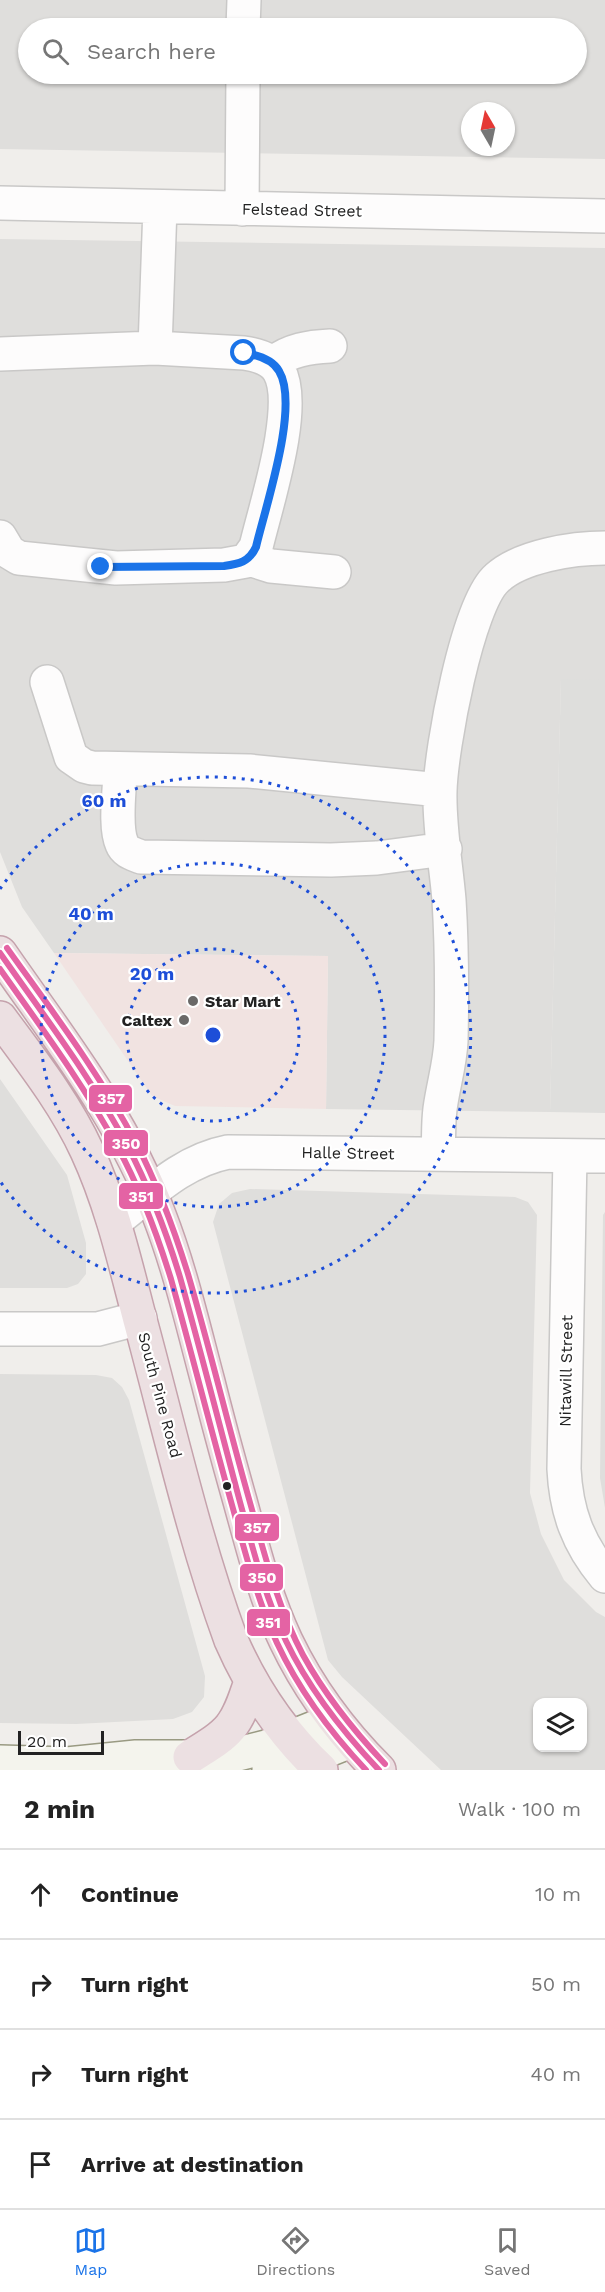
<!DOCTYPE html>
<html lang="en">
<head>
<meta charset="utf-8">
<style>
  :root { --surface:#fff; --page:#f6f6f6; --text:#222; --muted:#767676; --line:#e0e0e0; --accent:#1a73e8 }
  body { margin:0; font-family:"Work Sans",sans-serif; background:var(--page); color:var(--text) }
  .controls { position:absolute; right:18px; bottom:18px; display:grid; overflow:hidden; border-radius:12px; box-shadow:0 2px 4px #0004 }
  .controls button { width:54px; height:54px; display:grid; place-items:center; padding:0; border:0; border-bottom:2px solid var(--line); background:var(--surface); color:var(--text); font:30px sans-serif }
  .compass { position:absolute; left:461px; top:102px; width:54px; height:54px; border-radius:50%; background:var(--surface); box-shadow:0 2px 4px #0004; rotate:351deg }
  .scale { position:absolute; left:18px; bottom:15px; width:86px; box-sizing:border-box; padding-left:6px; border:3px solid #222; border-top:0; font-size:16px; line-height:21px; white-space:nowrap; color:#222; -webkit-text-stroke:4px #fff; paint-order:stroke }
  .stop { position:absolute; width:18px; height:18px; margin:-14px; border:4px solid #1a73e8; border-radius:50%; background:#fff }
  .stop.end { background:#1a73e8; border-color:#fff; box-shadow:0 2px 6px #0008 }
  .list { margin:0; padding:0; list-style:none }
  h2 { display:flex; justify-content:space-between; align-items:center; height:78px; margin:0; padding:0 24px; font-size:26px }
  h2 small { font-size:20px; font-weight:400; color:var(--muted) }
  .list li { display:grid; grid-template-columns:39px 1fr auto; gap:18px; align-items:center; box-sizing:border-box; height:90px; padding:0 24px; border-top:2px solid var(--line) }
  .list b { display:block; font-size:22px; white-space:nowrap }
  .list em { font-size:20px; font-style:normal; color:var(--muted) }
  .icon { flex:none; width:33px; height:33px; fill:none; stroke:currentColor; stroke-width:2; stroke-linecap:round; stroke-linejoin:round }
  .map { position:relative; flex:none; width:605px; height:1770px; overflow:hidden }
  .search { position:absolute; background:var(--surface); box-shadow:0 2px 4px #0004; left:18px; right:18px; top:18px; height:66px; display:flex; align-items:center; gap:15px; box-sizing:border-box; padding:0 21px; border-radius:33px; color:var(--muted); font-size:22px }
  .sheet { height:438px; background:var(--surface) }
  nav { display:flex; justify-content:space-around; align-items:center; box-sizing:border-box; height:84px; border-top:2px solid var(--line); background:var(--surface); font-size:16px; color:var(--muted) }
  nav a { display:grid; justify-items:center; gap:3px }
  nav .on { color:var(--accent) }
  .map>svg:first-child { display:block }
  .residential { fill:#dfdedc; fill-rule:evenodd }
  .commercial { fill:#f1e3e1 }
  .religious { fill:#dededc }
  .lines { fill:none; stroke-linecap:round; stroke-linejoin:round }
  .street-casing { stroke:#c9c8c7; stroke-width:36 }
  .secondary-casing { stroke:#999a82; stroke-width:36 }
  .highway-casing { stroke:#c5a2ac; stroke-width:36 }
  .street { stroke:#fdfcfc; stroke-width:33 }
  .secondary { stroke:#f4f4ed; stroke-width:33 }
  .highway { stroke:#ece0e2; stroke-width:33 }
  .bus-1-casing { stroke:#fff; stroke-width:10 }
  .bus-2-casing { stroke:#fff; stroke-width:10 }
  .bus-3-casing { stroke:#fff; stroke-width:10 }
  .bus-1 { stroke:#e463a4; stroke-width:6 }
  .bus-2 { stroke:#e463a4; stroke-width:6 }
  .bus-3 { stroke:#e463a4; stroke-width:6 }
  .route { stroke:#1a73e8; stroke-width:8 }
  .ring { fill:none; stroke:#1d4ed8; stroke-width:3; stroke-dasharray:3 6 }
  .poi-dot { fill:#6a6968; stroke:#fff; stroke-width:2 }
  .bus-dot { fill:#222; stroke:#fff; stroke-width:2 }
  .labels { text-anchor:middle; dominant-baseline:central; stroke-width:4.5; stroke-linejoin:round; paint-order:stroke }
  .street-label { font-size:16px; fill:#222; stroke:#fff }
  .poi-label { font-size:16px; font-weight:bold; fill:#222; stroke:#fff; text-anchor:start }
  .centre { fill:#1d4ed8; stroke:#fff; stroke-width:3 }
  .ring-label { font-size:18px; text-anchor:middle; font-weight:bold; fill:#1d4ed8; stroke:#fff; stroke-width:4.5; stroke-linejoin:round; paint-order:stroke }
  .line-badge { stroke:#fff; stroke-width:2 }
  .badge-label { font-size:16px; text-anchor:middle; font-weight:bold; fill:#fff }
</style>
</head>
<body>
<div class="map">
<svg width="605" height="1770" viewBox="0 0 605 1770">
  <rect width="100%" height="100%" fill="#f0eeeb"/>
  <path class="residential" d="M0,0H605V159L0,149ZM28,28H576V74H28ZM470,111H506V147H470Z
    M0,239L605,248V680H561L550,1112L326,1109L328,956L54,953L22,907L0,852Z
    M0,1079L67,1175L86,1243V1274L78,1284L67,1288H0Z
    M250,1189L515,1197L528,1202L537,1215L530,1493L541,1534L564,1580L596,1612L605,1617V1770H441L342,1677L328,1660L213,1222L219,1204L232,1193ZM538,1702H582V1748H538Z
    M605,1212V1508L600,1478L603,1215Z
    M0,1374L96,1375L112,1378L122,1387L129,1400L205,1676L204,1697L192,1712L173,1719L76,1724L0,1723Z"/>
  <path class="commercial" d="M54,953L328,956L326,1109L175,1106L152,1096Z"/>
  <path class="religious" d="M561,679L605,680V1113L550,1112Z"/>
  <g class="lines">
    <defs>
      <path id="street" d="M243,28L244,0
        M0,203L605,216
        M242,209L243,74
        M155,348L160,207
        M0,354L155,348L244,353C258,355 272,359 279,371C299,406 265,508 256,547L246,561L224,565L116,568L19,558L9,552L0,537
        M273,363C290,350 309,347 330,346
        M249,559L271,566L334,572
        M47,682L71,757L84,766L92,768L249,771L440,790
        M120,770C120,789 114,826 122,844C125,852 134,854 141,857L331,860L377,858L445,849
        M438,1154C439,1139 438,1124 440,1109C443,1086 450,1064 451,1041C452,994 452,947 449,900C446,864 439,827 440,791C441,750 467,604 497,578C521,556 573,548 605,548
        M570,1156L564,1469C566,1511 578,1544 605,1576
        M114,1222C150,1194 182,1161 228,1152L605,1156
        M0,1329H98L140,1318"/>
      <path id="secondary" d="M0,1762L67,1764L88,1768
        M67,1764L136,1757H211L234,1755L266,1747L334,1720
        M269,1770L293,1764L351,1741"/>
      <path id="highway" d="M0,953C58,1037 123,1118 159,1215C180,1269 193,1326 208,1382C218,1422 229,1462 240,1501C253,1548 265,1597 286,1641C309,1689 341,1732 379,1770
        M0,1018C31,1060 65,1103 87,1151C112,1205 125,1263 140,1320C169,1427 193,1536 231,1640C252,1688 282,1733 321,1770
        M190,1757C231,1732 236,1728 251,1681"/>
    </defs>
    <use href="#street" class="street-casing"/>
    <use href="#secondary" class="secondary-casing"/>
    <use href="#highway" class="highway-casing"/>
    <use href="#street" class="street"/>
    <use href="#secondary" class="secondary"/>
    <use href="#highway" class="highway"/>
    <defs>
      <path id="bus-1" d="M0,953C44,1016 91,1077 127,1145C149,1187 166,1231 180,1277C201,1352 220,1427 240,1502C253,1549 265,1597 286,1641C309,1689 342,1731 379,1770"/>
      <path id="bus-2" d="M0,969C41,1027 84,1085 118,1148C141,1190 157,1234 171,1279C192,1354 211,1430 232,1505C245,1552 257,1599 277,1643C299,1690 331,1733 366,1770"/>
      <path id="bus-3" d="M7,948C52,1011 100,1074 136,1143C158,1185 174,1229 188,1274C210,1349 228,1425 249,1499C264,1552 277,1606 303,1655C325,1695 354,1731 385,1764"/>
    </defs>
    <use href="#bus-1" class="bus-1-casing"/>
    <use href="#bus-2" class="bus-2-casing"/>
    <use href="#bus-3" class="bus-3-casing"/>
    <use href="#bus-1" class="bus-1"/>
    <use href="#bus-2" class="bus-2"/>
    <use href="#bus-3" class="bus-3"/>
  </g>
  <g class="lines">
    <path class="route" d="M101,567L224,566C239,564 249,562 256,547C265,508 300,406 279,371C272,359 258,355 244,353"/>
  </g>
  <g class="ring">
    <circle cx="213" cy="1035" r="86"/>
    <circle cx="213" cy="1035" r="172"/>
    <path d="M0 889A258 258 0 1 1 0 1181"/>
  </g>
  <g class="poi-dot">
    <circle cx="193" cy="1001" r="6"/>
    <circle cx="184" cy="1020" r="6"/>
  </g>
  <circle class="bus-dot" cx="227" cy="1486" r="5"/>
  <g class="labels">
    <g class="street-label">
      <text transform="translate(302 210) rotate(1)">Felstead Street</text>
      <text transform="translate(348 1153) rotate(1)">Halle Street</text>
      <text transform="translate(566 1371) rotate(-89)">Nitawill Street</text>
      <text transform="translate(160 1395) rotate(75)">South Pine Road</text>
    </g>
    <g class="poi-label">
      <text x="205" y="1001">Star Mart</text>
      <text x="172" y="1020" text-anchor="end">Caltex</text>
    </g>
  </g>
  <circle cx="213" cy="1035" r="9" class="centre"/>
  <g class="ring-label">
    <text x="104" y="807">60 m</text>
    <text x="91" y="920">40 m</text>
    <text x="152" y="980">20 m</text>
  </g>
  <g class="line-badge">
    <rect x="88" y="1084" width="45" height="29" rx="6" fill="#e463a4"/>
    <rect x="103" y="1129" width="46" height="28" rx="6" fill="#e463a4"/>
    <rect x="118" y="1182" width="46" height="28" rx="6" fill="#e463a4"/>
    <rect x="234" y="1513" width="46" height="29" rx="6" fill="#e463a4"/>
    <rect x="239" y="1563" width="45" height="29" rx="6" fill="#e463a4"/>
    <rect x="246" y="1608" width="45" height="29" rx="6" fill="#e463a4"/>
  </g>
  <g class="badge-label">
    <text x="111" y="1104">357</text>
    <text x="126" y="1149">350</text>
    <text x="141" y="1202">351</text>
    <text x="257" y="1533">357</text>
    <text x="262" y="1583">350</text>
    <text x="268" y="1628">351</text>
  </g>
</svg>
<div class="controls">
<button><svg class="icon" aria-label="layers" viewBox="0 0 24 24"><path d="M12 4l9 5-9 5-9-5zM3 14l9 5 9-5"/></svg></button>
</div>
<svg class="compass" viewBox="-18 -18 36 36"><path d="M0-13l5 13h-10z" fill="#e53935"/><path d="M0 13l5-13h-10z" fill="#767676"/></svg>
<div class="scale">20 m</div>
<div class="stop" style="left:244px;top:353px"></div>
<div class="stop end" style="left:101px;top:567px"></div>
<div class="search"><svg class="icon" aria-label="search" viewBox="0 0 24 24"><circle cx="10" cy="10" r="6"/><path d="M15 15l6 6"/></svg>Search here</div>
</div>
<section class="sheet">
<h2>2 min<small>Walk · 100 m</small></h2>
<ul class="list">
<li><svg class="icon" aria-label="ahead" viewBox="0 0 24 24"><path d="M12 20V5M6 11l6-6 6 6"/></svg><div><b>Continue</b></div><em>10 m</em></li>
<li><svg class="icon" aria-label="right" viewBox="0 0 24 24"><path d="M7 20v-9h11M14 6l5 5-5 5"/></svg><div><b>Turn right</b></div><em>50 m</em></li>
<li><svg class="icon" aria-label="right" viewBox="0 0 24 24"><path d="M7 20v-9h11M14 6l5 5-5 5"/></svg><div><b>Turn right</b></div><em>40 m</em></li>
<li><svg class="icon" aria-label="arrive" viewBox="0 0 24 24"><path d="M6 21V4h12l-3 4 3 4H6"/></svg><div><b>Arrive at destination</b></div></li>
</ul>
</section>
<nav>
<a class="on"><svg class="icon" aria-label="map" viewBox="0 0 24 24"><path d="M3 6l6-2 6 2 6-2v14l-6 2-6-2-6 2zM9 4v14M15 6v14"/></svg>Map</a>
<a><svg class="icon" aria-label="directions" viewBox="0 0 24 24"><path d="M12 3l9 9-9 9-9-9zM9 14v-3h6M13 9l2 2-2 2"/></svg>Directions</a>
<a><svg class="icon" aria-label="saved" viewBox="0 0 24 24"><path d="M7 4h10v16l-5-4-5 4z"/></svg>Saved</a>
</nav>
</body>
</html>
